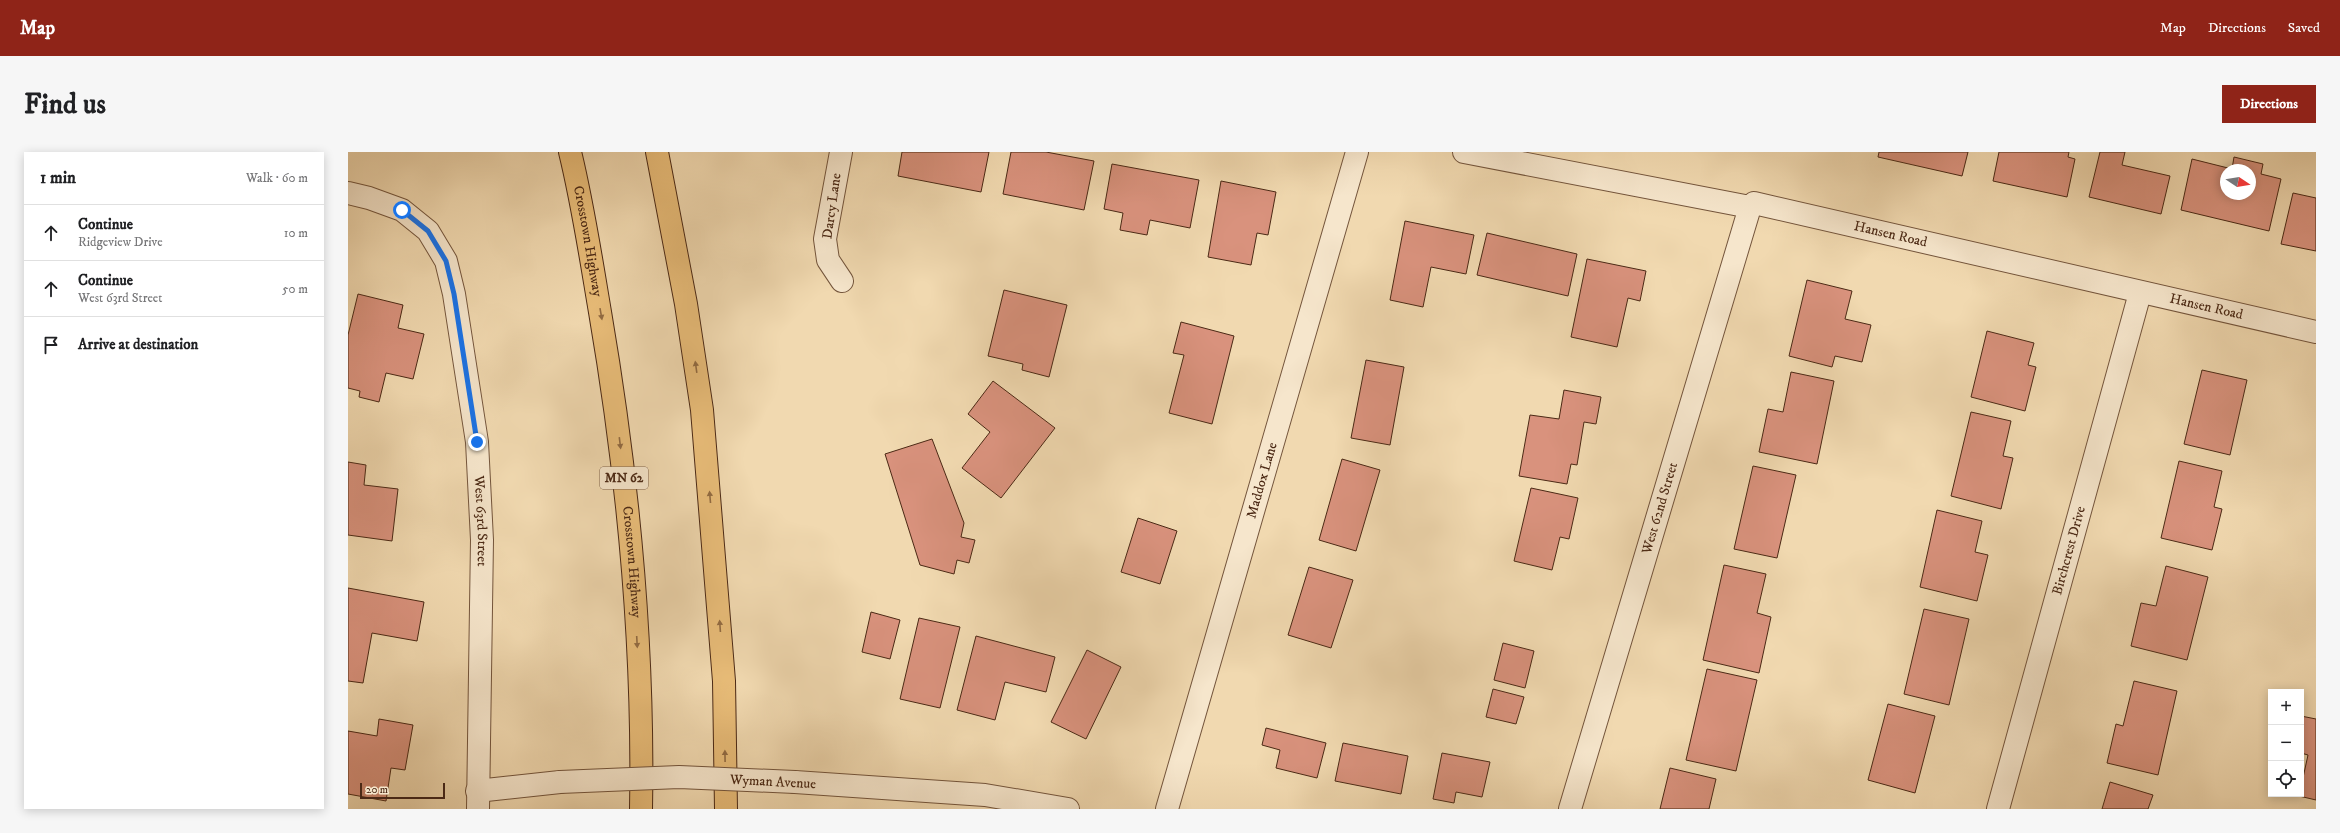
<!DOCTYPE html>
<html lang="en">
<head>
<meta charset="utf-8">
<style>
  :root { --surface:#fff; --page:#f6f6f6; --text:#202124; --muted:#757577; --line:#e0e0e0; --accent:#8f2418 }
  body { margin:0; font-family:"IM FELL DW Pica",serif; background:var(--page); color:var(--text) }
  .controls { position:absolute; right:12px; bottom:12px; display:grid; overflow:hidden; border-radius:0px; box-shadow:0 2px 10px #0003 }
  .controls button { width:36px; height:36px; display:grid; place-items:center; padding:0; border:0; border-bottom:1px solid var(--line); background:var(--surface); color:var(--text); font:20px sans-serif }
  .compass { position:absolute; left:1872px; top:12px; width:36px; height:36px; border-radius:50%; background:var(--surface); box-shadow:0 2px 10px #0003; rotate:102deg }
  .scale { position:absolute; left:12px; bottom:10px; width:85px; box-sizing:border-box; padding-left:4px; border:2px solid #4b2915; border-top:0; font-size:11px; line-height:14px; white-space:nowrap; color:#4b2915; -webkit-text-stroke:3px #f6e6cc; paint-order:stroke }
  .stop { position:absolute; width:12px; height:12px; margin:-9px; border:3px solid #1a73e8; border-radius:50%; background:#fff }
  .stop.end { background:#1a73e8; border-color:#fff; box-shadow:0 1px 4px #0008 }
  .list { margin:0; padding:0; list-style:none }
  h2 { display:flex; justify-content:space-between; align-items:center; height:52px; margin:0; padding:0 16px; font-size:17px }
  h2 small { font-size:13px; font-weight:400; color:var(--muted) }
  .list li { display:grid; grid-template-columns:26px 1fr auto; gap:12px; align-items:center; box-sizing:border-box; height:56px; padding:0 16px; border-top:1px solid var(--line) }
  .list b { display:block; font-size:15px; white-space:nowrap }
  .list p { margin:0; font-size:13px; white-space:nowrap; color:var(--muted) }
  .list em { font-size:13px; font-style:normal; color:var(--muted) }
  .icon { flex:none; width:22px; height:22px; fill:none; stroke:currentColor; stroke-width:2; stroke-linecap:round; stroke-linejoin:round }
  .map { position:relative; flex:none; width:1968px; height:657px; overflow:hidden; border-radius:0px }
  header { display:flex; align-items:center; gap:24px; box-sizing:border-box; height:56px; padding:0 20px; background:var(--accent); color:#fff }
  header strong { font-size:19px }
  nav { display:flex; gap:22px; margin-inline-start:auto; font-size:14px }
  .intro { display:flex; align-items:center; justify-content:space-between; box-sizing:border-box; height:96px; padding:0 24px }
  h1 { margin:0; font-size:28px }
  .button { padding:10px 18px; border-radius:0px; background:var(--accent); color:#fff; font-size:14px; font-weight:700 }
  main { display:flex; gap:24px; padding:0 24px }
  aside { flex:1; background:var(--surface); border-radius:0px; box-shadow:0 2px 10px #0003 }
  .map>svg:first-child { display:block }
  .building { fill:#d9927d; stroke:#4b2915; fill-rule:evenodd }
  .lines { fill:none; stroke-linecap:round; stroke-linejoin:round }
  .minor-casing { stroke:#74553c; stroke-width:24 }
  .tertiary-casing { stroke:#74553c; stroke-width:24 }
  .motorway-casing { stroke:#4b2915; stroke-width:24 }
  .minor { stroke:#f6e6cc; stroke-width:22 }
  .tertiary { stroke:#f6e6cc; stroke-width:22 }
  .motorway { stroke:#e8bc78; stroke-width:22 }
  .minor-bridge-casing { stroke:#74553c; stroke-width:24; stroke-linecap:butt }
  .minor-bridge { stroke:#f6e6cc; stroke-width:22 }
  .oneway { fill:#926b42 }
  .route { stroke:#1a73e8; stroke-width:5 }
  .labels { text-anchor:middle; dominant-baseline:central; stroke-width:3; stroke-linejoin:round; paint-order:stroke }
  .shield { fill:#f6e6cc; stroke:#7e624c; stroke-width:1 }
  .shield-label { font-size:13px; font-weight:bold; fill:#4b2915 }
  .street-label { font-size:14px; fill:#4b2915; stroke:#f6e6cc }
</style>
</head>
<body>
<header>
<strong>Map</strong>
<nav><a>Map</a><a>Directions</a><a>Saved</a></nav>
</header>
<div class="intro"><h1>Find us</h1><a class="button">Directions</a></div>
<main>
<aside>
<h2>1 min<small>Walk · 60 m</small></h2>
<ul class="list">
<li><svg class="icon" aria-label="ahead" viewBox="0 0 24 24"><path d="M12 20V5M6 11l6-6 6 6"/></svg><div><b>Continue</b><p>Ridgeview Drive</p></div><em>10 m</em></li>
<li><svg class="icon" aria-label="ahead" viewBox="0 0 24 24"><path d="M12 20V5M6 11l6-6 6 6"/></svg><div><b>Continue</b><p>West 63rd Street</p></div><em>50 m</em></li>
<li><svg class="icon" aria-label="arrive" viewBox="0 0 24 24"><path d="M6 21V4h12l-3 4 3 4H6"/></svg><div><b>Arrive at destination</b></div></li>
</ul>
</aside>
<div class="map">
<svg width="1968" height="657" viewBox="0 0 1968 657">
  <rect width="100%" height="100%" fill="#f1d9b0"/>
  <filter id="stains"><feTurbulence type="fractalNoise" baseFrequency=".005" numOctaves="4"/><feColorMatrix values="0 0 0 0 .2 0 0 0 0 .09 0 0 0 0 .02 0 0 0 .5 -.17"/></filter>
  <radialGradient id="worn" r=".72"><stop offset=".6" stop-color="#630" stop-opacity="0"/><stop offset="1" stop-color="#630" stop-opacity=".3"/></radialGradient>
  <path class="building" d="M554,0H641L633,40L550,24Z
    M663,0H698L746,9L736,58L655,42Z
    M1531,0H1620L1614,24L1530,5Z
    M1651,0H1721L1720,5L1727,7L1719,45L1645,29Z
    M1752,0H1777L1774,13L1822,24L1813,62L1741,45Z
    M1886,5L1915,12L1913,22L1933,27L1921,79L1833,58L1844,7L1884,17ZM1878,18H1902V42H1878Z
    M764,12L851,28L842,76L802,68L799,83L772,78L775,61L756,57Z
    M873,29L928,40L920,83L909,81L903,113L860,105Z
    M1945,41L1968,46V99L1933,92Z
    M1057,69L1126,83L1118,122L1083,115L1075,155L1042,148Z
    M1139,81L1229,102L1220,144L1129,123Z
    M1239,107L1298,119L1292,149L1280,146L1269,195L1223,185Z
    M1459,128L1504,139L1497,167L1523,173L1514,210L1487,204L1484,215L1441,204Z
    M656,138L719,153L701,225L674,218L675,212L640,204Z
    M10,142L55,153L50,176L76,182L65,227L38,221L31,250L11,245L12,239L0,236V183Z
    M833,170L886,184L864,272L821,261L836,203L825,201Z
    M1639,179L1686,191L1680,213L1688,215L1677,259L1623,245Z
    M1018,208L1056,215L1042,293L1003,286Z
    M1854,218L1899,228L1882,303L1836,292Z
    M1443,220L1486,229L1469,312L1411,300L1420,257L1435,260Z
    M645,229L707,276L653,346L614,316L642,280L620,262Z
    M1216,238L1253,245L1248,272L1236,270L1229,313L1223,312L1219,332L1171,324L1182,263L1211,267Z
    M1623,260L1663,269L1655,304L1665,306L1653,357L1603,344Z
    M584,287L616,371L613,385L627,388L621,411L609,408L606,422L572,413L537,302Z
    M994,307L1032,318L1008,399L971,388Z
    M1831,309L1874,319L1866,355L1874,357L1864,398L1813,386Z
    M0,310L18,313L16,333L50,337L44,389L0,383Z
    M1405,314L1448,323L1429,406L1386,397Z
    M1183,336L1230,346L1221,387L1212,385L1204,418L1166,409Z
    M1589,358L1634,369L1627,400L1640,403L1629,449L1572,435Z
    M790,366L829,379L812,432L773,420Z
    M1376,413L1418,422L1409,461L1423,465L1411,521L1355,508Z
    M1818,414L1860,425L1839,508L1783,494L1793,451L1808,454Z
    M961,415L1005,428L983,496L940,483Z
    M0,436L76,450L69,489L24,481L15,531L0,529Z
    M1576,457L1621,467L1601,553L1556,542Z
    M523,460L552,468L542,507L514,500Z
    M571,466L612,475L592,556L552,547Z
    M628,484L707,505L698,540L657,530L647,568L609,558Z
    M1155,491L1186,499L1177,536L1146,528Z
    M739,498L773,515L738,587L703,570Z
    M1359,517L1409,528L1388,619L1338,608Z
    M1786,529L1829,539L1810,623L1759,611L1768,572L1775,574Z
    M1145,537L1176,545L1168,572L1138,565Z
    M1540,552L1587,564L1567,641L1520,628Z
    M1953,564L1968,567V648L1951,644L1960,603L1953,601Z
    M31,567L65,573L57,618L43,616L38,649L0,642V579L29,584Z
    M918,576L978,591L969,626L928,616L932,598L914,593Z
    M995,591L1060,604L1053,642L987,629Z
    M1094,601L1142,610L1134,645L1108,640L1106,651L1085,647Z
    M1322,616L1368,627L1361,657H1312Z
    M1762,630L1805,643L1800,657H1754Z"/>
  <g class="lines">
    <defs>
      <g id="minor">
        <path d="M493,0L477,87L480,108L494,129"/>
        <path id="s1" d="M0,41L21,46L54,58L80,79L98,109L106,142L129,290L134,388L130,657"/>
        <path d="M447,630L637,643L720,657"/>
        <path d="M129,639L212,630"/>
        <path id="s2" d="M819,657L1009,0"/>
        <path id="s3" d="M1222,657L1402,55"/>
        <path id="s4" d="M1650,657L1792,141"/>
      </g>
      <g id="tertiary">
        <path id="s5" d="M1116,0L1402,55L1406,51L1968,180"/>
      </g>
      <g id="motorway">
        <path id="s6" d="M222,0C235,53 243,107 252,160C280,324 296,491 293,657"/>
        <path d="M309,0L338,152L354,258L376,529L378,657"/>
      </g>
    </defs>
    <use href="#minor" class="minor-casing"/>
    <use href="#tertiary" class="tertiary-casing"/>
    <use href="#motorway" class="motorway-casing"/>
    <use href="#minor" class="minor"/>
    <use href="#tertiary" class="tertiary"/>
    <use href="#motorway" class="motorway"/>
    <defs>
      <path id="minor-bridge" d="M212,630L331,625L447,630"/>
    </defs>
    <use href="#minor-bridge" class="minor-bridge-casing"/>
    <use href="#minor-bridge" class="minor-bridge"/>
  </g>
  <defs><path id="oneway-solid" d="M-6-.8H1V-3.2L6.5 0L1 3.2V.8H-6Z"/></defs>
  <g class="oneway">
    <use href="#oneway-solid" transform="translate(253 162) rotate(80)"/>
    <use href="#oneway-solid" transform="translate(348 215) rotate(-98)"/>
    <use href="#oneway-solid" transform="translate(272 291) rotate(83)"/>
    <use href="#oneway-solid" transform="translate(362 345) rotate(-95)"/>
    <use href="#oneway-solid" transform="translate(372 474) rotate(-94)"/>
    <use href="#oneway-solid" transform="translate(289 490) rotate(87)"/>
    <use href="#oneway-solid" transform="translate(377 604) rotate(-91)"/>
  </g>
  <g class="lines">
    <path class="route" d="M54,58L80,79L98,109L106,142L129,290"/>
  </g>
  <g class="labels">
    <rect class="shield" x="252" y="315" width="48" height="22" rx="3"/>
    <g class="shield-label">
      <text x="276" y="326">MN 62</text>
    </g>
    <g class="street-label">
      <text transform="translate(484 54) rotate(-82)">Darcy Lane</text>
      <text stroke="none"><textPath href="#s5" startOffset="437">Hansen Road</textPath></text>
      <text stroke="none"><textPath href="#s6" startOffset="91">Crosstown Highway</textPath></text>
      <text stroke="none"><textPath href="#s5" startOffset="761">Hansen Road</textPath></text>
      <text stroke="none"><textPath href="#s2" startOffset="342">Maddox Lane</textPath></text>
      <text stroke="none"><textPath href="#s3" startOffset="314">West 62nd Street</textPath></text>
      <text stroke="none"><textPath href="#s1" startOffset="388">West 63rd Street</textPath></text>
      <text stroke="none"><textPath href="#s4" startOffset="268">Birchcrest Drive</textPath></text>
      <text stroke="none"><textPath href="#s6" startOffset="415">Crosstown Highway</textPath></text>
      <text transform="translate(425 630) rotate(3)">Wyman Avenue</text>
    </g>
  </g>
  <rect width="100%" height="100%" filter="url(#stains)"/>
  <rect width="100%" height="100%" fill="url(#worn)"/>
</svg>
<div class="controls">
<button>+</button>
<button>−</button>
<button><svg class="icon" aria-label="locate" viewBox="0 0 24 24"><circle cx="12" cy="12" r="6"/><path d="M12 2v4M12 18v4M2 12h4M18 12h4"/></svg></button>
</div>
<svg class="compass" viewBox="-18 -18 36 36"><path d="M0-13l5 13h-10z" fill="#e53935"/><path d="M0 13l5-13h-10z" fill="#757577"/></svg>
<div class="scale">20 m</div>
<div class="stop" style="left:54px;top:58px"></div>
<div class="stop end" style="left:129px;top:290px"></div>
</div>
</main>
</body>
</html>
